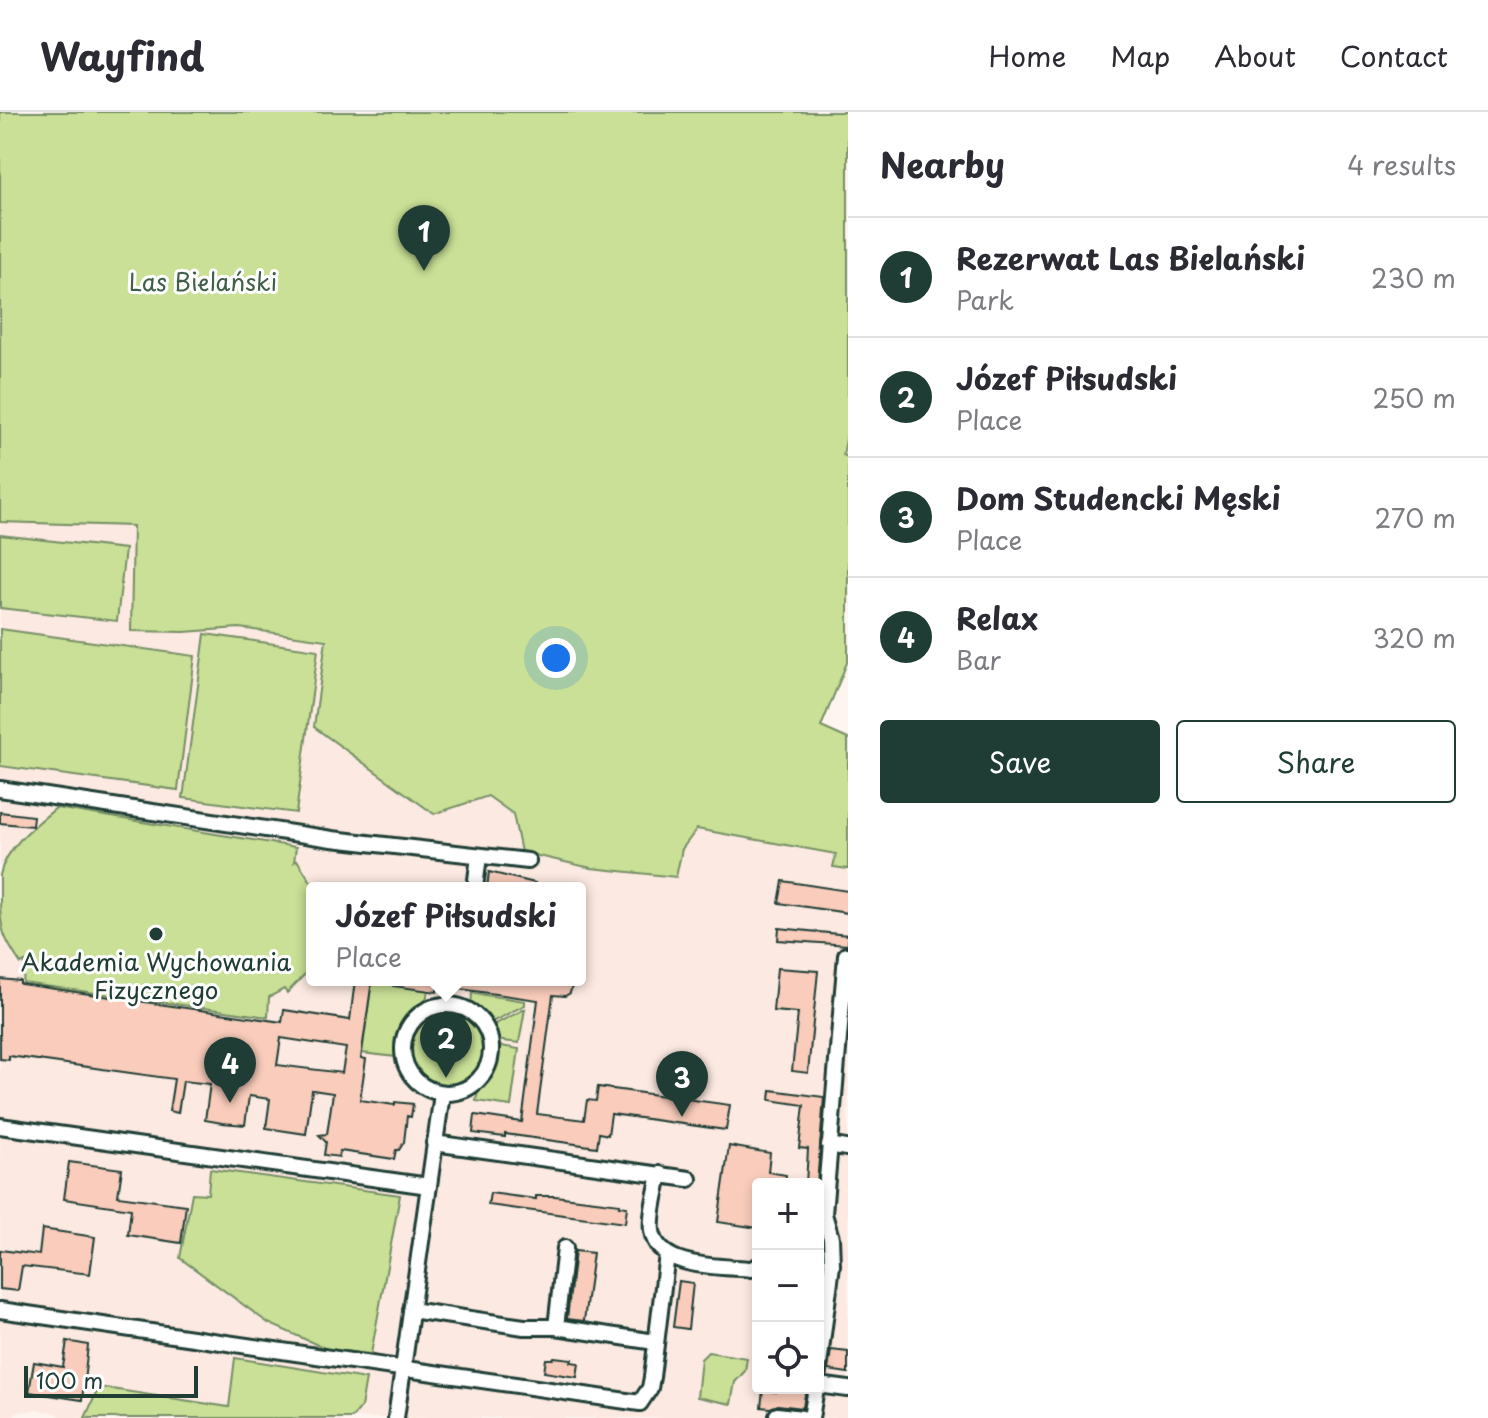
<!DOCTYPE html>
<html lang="en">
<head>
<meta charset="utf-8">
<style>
  :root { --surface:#fff; --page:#f7f7f7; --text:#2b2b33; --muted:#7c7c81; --line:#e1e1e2; --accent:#1f3d34 }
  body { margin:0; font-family:"Playpen Sans",sans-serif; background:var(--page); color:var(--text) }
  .controls { position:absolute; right:24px; bottom:24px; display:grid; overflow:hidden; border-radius:8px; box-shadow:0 4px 12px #0003 }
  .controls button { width:72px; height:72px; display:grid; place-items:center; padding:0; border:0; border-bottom:2px solid var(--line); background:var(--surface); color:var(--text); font:40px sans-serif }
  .scale { position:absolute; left:24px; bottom:20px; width:174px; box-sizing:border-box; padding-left:8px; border:4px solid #1f3d34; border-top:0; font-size:22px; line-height:28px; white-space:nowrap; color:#1f3d34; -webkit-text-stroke:6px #fff; paint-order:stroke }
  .you { position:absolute; left:556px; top:546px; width:28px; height:28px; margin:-20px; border:6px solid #fff; border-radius:50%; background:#1a73e8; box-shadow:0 0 0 12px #1a73e833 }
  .badge { display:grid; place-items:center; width:52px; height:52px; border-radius:50%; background:var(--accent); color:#fff; font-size:26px; font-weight:700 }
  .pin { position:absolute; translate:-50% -66px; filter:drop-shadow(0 2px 4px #0008) }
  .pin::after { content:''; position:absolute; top:42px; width:28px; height:24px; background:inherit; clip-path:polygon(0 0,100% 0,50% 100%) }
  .popup { position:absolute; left:306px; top:770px; width:280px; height:104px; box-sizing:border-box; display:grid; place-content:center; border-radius:8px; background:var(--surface); filter:drop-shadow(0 2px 6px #0005); font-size:26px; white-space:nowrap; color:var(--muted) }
  .popup b { font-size:30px; color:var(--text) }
  .popup::after { content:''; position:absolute; left:50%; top:100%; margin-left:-16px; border:16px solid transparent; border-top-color:var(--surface) }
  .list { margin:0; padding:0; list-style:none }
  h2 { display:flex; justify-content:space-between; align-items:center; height:104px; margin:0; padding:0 32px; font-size:34px }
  h2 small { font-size:26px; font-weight:400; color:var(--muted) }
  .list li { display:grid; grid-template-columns:52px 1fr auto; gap:24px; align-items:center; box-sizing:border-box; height:120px; padding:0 32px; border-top:2px solid var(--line) }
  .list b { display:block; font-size:30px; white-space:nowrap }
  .list p { margin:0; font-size:26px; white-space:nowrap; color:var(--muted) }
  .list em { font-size:26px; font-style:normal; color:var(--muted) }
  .actions { display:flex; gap:16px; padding:24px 32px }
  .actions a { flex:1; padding:18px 0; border:2px solid var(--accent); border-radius:8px; text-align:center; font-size:28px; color:var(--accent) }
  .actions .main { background:var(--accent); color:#fff }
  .icon { flex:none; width:44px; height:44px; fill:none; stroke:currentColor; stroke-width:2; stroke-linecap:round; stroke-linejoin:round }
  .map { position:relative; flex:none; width:848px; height:1306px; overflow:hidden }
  header { display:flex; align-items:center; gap:48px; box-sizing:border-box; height:112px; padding:0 40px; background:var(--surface); border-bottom:2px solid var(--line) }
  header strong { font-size:38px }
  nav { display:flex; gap:44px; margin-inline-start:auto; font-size:28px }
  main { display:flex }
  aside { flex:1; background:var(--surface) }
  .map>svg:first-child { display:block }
  .built { fill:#fce9e1; fill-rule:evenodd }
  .green { fill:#c9e096; stroke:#748e65; stroke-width:2 }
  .building { fill:#f9ccbb; stroke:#1f3d34; stroke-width:2; fill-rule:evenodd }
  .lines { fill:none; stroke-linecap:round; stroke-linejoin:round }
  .minor-casing { stroke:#1f3d34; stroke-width:20 }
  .minor { stroke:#fff; stroke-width:14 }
  .poi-dot { fill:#1f3d34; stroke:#fff; stroke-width:3 }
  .labels { text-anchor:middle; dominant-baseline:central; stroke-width:6; stroke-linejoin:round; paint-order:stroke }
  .park-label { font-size:24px; fill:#415e48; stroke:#fff }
  .poi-label { font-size:24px; fill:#1f3d34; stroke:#fff }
</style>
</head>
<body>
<header>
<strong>Wayfind</strong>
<nav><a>Home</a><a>Map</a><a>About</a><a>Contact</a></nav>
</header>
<main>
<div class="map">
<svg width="848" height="1306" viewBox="0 0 848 1306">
  <rect width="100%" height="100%" fill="#fef5f1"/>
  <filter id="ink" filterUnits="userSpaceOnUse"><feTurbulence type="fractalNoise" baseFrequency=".0125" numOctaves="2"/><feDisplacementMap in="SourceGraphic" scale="16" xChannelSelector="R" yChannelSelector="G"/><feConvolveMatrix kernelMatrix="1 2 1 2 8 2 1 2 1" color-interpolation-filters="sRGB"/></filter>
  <g filter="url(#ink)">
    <path class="built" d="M95,359L837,742L833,755L848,757V1306H62L54,1300L35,1298L19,1300L10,1306H0V373ZM312,776H580V868H312ZM758,1072H818V1276H758Z"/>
    <path class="green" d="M0,0H848V318L843,343L848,345V548L821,615L848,627V757L833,755L836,742L697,717L682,737L676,765L591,756L521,740L513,702L488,684L434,702L314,615L326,528L239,516L184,520L131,519L133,414L0,410Z
      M0,423L125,437L117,509L0,496Z
      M0,517L195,544L178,678L0,654Z
      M205,522L318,538L296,701L183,686Z
      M56,696L296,735L294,750L297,748L315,776H312V847L305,862L287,881L284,877L269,885L268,905L23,871L25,850L21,852C4,827 0,818 0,788C0,780 0,771 0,763C6,735 35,713 56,696Z
      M372,868H398L428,878L425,894C407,906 396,923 397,945L362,941Z
      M472,881L525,889V893L488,912L471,895Z
      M408 936a39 39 0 1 1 78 0a39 39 0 1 1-78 0Z
      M525,897L519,931L495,928L489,915Z
      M495,933L519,937L511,994L476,989C478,968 495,958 495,933Z
      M210,1057L400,1083L371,1242L329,1238L268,1211L180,1146L192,1081L208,1082Z
      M708,1240L747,1246L745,1259L735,1270L731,1292L697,1285L701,1247Z
      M235,1246L366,1267L361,1295L352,1306H85L99,1275L229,1295Z"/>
    <path class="building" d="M0,700L33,704L32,714L0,711Z
      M489,760L535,771L534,776H487Z
      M783,769L848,779V801L779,791Z
      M779,816L848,823V833L778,828Z
      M777,856L818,859L808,961L792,959L798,901L773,899Z
      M0,867L20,869V872L282,910L284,898L350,908L355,868H372L361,946L366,947L360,988L395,993V990L413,992L411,1005L407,1004L404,1030L399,1038H396L394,1047L340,1039L339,1045L324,1043L326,1030L319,1023L327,1022L333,981L312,978L306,1022L266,1016L270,987L249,984L245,1013L222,1011L205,1008L210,972L183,969L178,1001L169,999L174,967L9,944V948L0,947ZM281,926L346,936L342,961L277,953Z
      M393,868H568L572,874L570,881L565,884L553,883L537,1002L584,1008L587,988L596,989L598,975L730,993L726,1018L611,1002L608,1023L599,1021L597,1035L505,1022V1025L473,1021L475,1003L522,1010L538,888L438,874L437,880L393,874Z
      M771,978L824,985L817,1072H806L808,1037L799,1036L804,993L770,988Z
      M729,1034L770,1041L768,1060L786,1063L785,1072H758V1116L718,1110Z
      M69,1050L122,1057L118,1084L186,1093L181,1131L128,1123L131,1097L64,1087Z
      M490,1081L536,1087V1084H555L620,1092L619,1094L627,1095L625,1111L488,1093Z
      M42,1117L95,1125L90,1162L22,1154L18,1179L0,1177V1138L39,1143Z
      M575,1139L593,1141L584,1209L567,1207Z
      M679,1169L693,1171L688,1217L673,1215Z
      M67,1229L88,1233L82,1288L29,1280L34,1250L63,1255Z
      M831,1238L848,1240V1261L828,1258Z
      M554,1245L572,1247L571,1250L579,1251L577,1265L544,1260L546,1247H553Z
      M777,1276H806L803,1296L778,1293L770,1296L761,1295L763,1278L776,1280Z"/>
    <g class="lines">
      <defs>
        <path id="minor" d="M0,677L332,727L528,749
          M475,776L479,744
          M403 937a44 44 0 1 1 88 0a44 44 0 1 1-88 0Z
          M0,1014L429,1074
          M434,1031L689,1067
          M829,1033L846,1036
          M660,1062C657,1079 650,1102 652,1119C658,1158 722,1154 751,1157L758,1154
          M824,1102L846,843
          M0,1198L640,1291L650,1276L652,1265L667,1142
          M411,1198L524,1215H556L655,1230
          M556,1215L565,1136
          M818,1261L832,1153L831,1126L824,1102L819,1099
          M818,1273L848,1277
          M777,1303L802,1306
          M396,1306L442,982
          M811,1306L816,1276"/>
      </defs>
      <use href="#minor" class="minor-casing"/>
      <use href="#minor" class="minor"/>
    </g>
  </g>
  <circle class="poi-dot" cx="156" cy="822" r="8"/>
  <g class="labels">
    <g class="park-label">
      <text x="203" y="169">Las Bielański</text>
    </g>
    <g class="poi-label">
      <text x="156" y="849">Akademia Wychowania<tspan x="156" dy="28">Fizycznego</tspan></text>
    </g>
  </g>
</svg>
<div class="controls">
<button>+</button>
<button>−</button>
<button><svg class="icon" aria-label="locate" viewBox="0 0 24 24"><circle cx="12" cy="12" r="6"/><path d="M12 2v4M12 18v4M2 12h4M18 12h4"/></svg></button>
</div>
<div class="scale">100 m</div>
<div class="you"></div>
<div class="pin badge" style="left:424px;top:159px">1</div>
<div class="pin badge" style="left:446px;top:966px">2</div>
<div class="popup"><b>Józef Piłsudski</b>Place</div>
<div class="pin badge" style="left:682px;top:1005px">3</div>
<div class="pin badge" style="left:230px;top:991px">4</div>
</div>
<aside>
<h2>Nearby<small>4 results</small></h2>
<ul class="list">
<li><span class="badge">1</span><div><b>Rezerwat Las Bielański</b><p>Park</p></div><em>230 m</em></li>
<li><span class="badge">2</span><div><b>Józef Piłsudski</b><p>Place</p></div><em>250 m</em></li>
<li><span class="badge">3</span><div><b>Dom Studencki Męski</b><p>Place</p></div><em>270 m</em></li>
<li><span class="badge">4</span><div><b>Relax</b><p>Bar</p></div><em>320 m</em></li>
</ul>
<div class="actions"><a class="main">Save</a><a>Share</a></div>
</aside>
</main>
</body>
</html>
